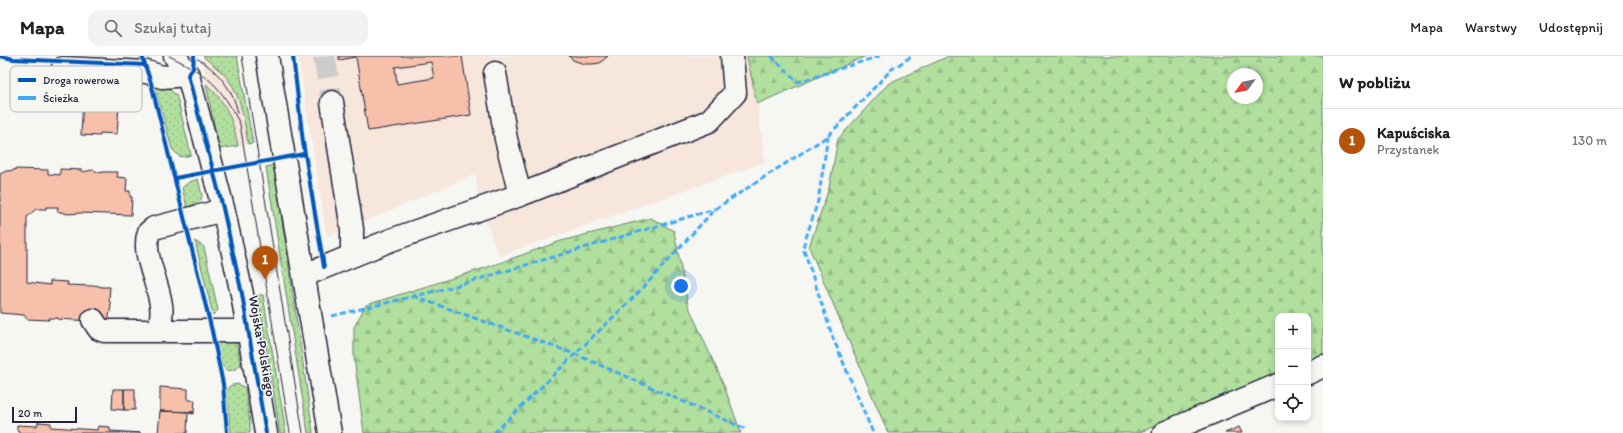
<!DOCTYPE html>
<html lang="pl">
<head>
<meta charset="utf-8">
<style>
  :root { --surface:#fff; --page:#f2f2f2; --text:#202124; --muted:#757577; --line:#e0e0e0; --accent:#b45309 }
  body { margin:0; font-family:Itim,sans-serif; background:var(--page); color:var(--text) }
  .controls { position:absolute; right:12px; bottom:12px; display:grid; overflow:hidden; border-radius:8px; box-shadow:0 2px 6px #0003 }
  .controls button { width:36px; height:36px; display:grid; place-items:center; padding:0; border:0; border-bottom:1px solid var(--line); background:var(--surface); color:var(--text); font:20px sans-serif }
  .compass { position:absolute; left:1227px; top:12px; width:36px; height:36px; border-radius:50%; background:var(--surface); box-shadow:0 2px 6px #0003; rotate:237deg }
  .scale { position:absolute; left:12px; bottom:10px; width:65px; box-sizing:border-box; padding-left:4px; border:2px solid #22223b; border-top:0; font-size:11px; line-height:14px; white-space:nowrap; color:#22223b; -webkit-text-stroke:3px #f6f6f2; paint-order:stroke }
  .you { position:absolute; left:681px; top:230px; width:14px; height:14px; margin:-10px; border:3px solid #fff; border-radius:50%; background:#1a73e8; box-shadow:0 0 0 6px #1a73e833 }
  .badge { display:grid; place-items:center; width:26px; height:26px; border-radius:50%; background:var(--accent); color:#fff; font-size:13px; font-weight:700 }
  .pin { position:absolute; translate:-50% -33px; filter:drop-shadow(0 1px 2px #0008) }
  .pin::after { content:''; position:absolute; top:21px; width:14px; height:12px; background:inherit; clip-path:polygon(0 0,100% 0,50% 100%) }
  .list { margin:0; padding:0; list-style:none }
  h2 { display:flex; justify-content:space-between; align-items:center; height:52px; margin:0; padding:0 16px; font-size:17px }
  h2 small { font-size:13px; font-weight:400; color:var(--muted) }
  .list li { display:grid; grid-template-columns:26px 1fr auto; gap:12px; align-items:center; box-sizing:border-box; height:64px; padding:0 16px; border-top:1px solid var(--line) }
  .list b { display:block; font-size:15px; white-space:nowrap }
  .list p { margin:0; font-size:13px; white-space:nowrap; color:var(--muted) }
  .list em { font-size:13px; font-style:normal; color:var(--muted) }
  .icon { flex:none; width:22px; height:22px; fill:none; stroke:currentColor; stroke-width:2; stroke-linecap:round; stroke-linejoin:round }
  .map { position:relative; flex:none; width:1323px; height:377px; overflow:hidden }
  header { display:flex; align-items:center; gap:24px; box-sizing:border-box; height:56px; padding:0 20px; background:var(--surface); border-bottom:1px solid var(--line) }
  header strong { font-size:19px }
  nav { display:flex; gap:22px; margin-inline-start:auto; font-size:14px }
  .search { width:280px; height:36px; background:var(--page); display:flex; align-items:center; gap:10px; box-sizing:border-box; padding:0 14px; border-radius:12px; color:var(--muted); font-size:15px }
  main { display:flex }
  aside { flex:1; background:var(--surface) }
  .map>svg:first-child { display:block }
  .built { fill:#f6e6dc }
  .grass { fill:url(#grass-dots); stroke:#6a806c }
  .forest { fill:url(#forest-firs); stroke:#6a806c; fill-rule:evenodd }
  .building { fill:#f6c0aa; stroke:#22223b; fill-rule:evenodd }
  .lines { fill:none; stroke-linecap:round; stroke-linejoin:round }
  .minor-tunnel { stroke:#cccccd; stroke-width:22; stroke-dasharray:22 11; stroke-linecap:butt }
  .minor-casing { stroke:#22223b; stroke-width:25 }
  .minor { stroke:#f6f6f2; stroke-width:22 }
  .tram { stroke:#22223b; stroke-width:1 }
  .quiet { stroke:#3fa9f5; stroke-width:3; stroke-dasharray:6 3; stroke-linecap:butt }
  .cycleway-casing { stroke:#f6f6f2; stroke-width:6 }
  .cycleway { stroke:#0057b8; stroke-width:4 }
  .labels { text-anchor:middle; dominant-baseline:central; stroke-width:3; stroke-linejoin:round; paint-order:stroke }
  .street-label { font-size:14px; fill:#22223b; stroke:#f6f6f2 }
  .key { fill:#f6f6f2; stroke:#b6b6bb; stroke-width:1 }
  .key-label { font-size:11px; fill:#22223b }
</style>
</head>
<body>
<header>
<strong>Mapa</strong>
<div class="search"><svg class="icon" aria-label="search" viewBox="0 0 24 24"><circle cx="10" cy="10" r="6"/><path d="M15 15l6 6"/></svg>Szukaj tutaj</div>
<nav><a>Mapa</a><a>Warstwy</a><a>Udostępnij</a></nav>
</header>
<main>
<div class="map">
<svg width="1323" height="377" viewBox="0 0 1323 377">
  <defs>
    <pattern id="grass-dots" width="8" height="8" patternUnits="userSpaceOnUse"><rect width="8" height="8" fill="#b1df9e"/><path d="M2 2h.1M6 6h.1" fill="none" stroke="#98bf89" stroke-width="1.8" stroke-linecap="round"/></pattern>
    <pattern id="forest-firs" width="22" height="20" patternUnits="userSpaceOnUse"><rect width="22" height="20" fill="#b1df9e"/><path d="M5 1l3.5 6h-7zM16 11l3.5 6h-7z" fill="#98bf89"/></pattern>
  </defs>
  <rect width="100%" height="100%" fill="#f6f6f2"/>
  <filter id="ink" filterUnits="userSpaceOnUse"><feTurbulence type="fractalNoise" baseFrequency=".025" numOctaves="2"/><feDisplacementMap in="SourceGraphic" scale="8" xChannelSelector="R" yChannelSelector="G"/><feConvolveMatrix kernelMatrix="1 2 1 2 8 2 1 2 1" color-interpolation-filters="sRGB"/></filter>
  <g filter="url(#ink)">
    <path class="built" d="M203,0L219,13L227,23L237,37L248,88L238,90L231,60L225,49L213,34L206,28Z
      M298,0H747L757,48L765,106L499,200L478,145L476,118L327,181Z"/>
    <path class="grass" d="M203,0H237L253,87L248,88C244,65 242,42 228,23C221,14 211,8 203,0Z
      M206,28C226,46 233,63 238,90L219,93Z
      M159,29L166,30L176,39L178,45L191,99L184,101L179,100L172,93L155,31Z
      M274,109L313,376V377H308L266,111Z
      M198,123L202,139L201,144L195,148L187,151L182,132L189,126Z
      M195,185L204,191L218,254L213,259Z
      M258,239H263L286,377H280Z
      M235,281L241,309C220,326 220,300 217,285Z
      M238,328L245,332L250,367V377H231L226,333L232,329Z"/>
    <path class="forest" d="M747,0H866L757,48Z
      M949,0H1323V298L1308,305V260H1278V318L1138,377H888L809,191L829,132L838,83L889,27ZM1233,18H1257V42H1233Z
      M651,162L674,175L688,249L723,327L741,377H364L354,301V271L366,249L485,212L561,185Z"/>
    <path class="building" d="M339,0H462L471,59L368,75L356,1L339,4ZM431,6L434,22L397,28L395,11Z
      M569,0H608L600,7L592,8H584L573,4Z
      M83,42H102L101,48L119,49L117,78L100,77V80L81,79Z
      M15,113L48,114V118L60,119V113L82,114V116L93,114L101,117L102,116H118L117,121L127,122L126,135H130V141H132L131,159L81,157L68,158L57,155L58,151H46V153H36L27,161V226L50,229V225L68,226L67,229L91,230L96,229L101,231H110L109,243L111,250L108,266L57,263L58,262H49V264L27,263L24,259L0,257V118L6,115L15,114Z
      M160,331L188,333V344H195L194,356L160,355Z
      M113,333H124V354L112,353Z
      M124,333H135V354H124Z
      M160,355L194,356V358L188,357L187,377H158Z
      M38,366L51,367V371L97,374L98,370L110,371V375L141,377H19V375L17,374V369L37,370Z
      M1239,371L1242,377H1225Z"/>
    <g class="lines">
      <path class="minor-tunnel" d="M324,0L332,46"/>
      <defs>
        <path id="minor" d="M175,0L188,19L223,152L242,238L266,377
          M267,0L330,377
          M63,12L147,16L162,21L188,19
          M495,17L506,83L520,139
          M332,46L352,173V199
          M305,219L391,184L520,139L709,65L735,37L732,0
          M93,264L99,273L104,275H249
          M156,275C175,248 138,205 149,176L154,172L223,154
          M1308,317L1323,310
          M1164,377L1278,329"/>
      </defs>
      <use href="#minor" class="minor-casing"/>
      <use href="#minor" class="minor"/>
      <path class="tram" d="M169,0C209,19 220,29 240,68L290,377
        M192,0C215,11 233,32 238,57
        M242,0L303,377"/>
      <path class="quiet" d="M771,0L798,26L880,0
        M828,80L818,145L803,191L833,282L873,377
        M413,240L575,298L746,373
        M332,260L452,231L715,153
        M494,377L640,235L715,153L828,80L892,13L912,0"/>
      <defs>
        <path id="cycleway" d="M0,0L13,3L145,9
          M142,0L151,27L212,275L223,328L227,377
          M194,0L193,12L188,19L223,152L242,238L266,377
          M293,0L303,86L324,211
          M175,122L304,98"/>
      </defs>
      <use href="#cycleway" class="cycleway-casing"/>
      <use href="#cycleway" class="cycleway"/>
    </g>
  </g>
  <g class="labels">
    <g class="street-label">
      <text transform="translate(262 290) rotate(80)">Wojska Polskiego</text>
    </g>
  </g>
  <rect x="10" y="10" width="132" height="46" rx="6" class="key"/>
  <rect x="18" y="22" width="18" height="4" fill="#0057b8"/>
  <rect x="18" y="40" width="18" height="4" fill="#3fa9f5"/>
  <g class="key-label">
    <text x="43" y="28">Droga rowerowa</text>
    <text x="43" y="46">Ścieżka</text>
  </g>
</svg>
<div class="controls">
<button>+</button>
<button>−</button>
<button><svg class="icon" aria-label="locate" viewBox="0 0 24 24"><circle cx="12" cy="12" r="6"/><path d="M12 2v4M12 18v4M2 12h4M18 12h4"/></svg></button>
</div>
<svg class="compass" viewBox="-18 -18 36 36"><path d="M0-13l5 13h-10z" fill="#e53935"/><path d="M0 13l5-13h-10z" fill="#757577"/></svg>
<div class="scale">20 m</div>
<div class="you"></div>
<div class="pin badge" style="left:265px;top:223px">1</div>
</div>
<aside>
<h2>W pobliżu<small></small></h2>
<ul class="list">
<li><span class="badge">1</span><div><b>Kapuściska</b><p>Przystanek</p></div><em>130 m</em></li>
</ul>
</aside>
</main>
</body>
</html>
